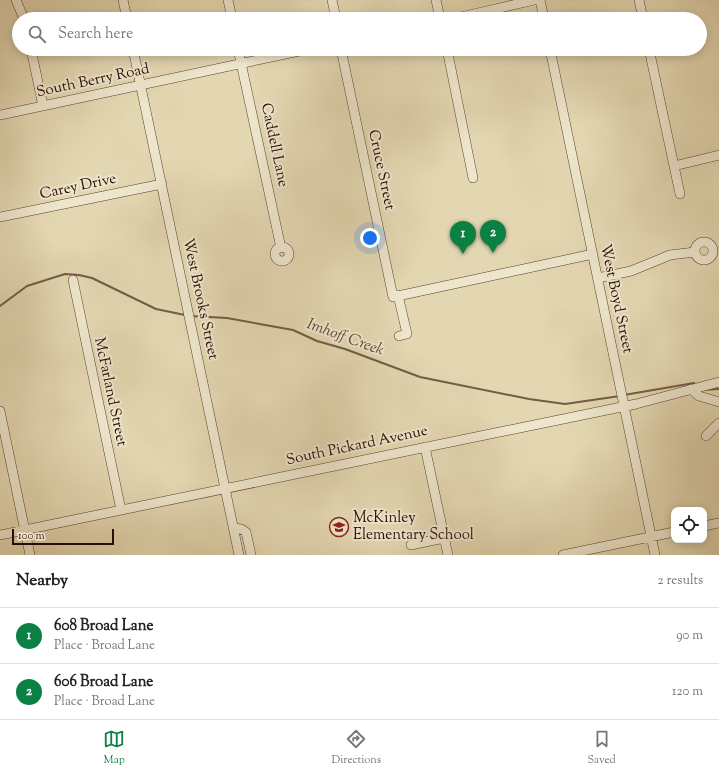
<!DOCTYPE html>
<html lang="en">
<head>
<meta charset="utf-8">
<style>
  :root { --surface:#fff; --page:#f2f2f2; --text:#222; --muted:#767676; --line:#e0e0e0; --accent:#0b8043 }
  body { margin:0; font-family:"Sorts Mill Goudy",serif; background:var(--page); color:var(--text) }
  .controls { position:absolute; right:12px; bottom:12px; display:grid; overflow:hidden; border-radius:8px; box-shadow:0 2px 10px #0003 }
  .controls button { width:36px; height:36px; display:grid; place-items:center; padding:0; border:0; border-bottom:1px solid var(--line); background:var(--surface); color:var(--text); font:20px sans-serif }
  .scale { position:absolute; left:12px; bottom:10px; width:102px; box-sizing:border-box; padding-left:4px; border:2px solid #2a0c00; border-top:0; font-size:11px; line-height:14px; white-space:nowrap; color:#2a0c00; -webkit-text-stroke:3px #ede5cc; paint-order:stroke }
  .you { position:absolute; left:370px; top:238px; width:14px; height:14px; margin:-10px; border:3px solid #fff; border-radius:50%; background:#1a73e8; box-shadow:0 0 0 6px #1a73e833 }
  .badge { display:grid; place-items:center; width:26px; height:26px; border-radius:50%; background:var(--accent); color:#fff; font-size:13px; font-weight:700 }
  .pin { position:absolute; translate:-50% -33px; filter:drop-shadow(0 1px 2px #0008) }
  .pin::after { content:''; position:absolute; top:21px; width:14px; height:12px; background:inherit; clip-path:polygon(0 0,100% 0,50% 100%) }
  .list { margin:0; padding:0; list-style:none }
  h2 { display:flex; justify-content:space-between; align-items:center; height:52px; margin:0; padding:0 16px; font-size:17px }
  h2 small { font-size:13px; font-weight:400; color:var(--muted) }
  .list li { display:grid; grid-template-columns:26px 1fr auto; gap:12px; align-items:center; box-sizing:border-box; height:56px; padding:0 16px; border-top:1px solid var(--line) }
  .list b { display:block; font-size:15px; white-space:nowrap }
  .list p { margin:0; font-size:13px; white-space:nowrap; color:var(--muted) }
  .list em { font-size:13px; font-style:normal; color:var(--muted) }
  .icon { flex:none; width:22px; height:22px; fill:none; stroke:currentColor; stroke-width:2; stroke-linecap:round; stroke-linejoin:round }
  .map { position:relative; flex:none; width:719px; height:555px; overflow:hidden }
  .search { position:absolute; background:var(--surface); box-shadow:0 2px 10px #0003; left:12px; right:12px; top:12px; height:44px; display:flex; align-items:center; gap:10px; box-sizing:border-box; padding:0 14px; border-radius:22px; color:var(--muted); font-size:15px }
  .sheet { height:164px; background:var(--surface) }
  nav { display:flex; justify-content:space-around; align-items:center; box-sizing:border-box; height:56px; border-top:1px solid var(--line); background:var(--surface); font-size:11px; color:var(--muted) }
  nav a { display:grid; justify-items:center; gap:2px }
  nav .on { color:var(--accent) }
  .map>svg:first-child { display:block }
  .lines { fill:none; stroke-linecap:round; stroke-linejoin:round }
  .stream { stroke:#735c46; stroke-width:2 }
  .minor-casing { stroke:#583f2c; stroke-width:10 }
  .minor { stroke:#ede5cc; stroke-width:9 }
  .labels { text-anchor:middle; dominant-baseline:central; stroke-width:4; stroke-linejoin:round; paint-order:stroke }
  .street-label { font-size:15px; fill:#2a0c00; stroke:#ede5cc }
  .poi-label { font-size:15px; fill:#2a0c00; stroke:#ede5cc; text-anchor:start }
  .water-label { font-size:16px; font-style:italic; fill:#614835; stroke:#ede5cc }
</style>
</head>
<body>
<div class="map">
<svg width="719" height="555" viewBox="0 0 719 555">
  <rect width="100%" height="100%" fill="#e3d7b1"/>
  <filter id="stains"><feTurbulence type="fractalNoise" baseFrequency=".005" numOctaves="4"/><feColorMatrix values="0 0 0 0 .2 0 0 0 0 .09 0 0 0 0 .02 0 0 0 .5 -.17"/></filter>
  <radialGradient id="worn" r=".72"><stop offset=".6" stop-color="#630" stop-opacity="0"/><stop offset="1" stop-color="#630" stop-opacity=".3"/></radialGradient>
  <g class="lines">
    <path class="stream" d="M0,306L27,286L65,274L79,275L92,278L156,309L185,315
      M191,316L227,318L293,330L317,341L345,349L420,377L529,399L565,404L620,396
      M703,390L719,389
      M624,395L694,383"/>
    <defs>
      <path id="minor" d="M16,0L24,19
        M123,0L127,19
        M228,0L232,19
        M332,0L336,19
        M436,0L440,19
        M540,0L544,19
        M639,0L643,19
        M452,19L534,0
        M31,49L43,106
        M133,49L239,555
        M238,49L281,248
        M341,49L393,297L593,254
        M447,49L473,178
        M550,49L655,555
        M649,49L680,194
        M0,115L309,49
        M674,166L719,155
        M0,217L162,184
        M695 251a9 9 0 1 1 18 0a9 9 0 1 1-18 0Z
        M275 254a7 7 0 1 1 14 0a7 7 0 1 1-14 0Z
        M598,278L631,271L670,255L695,252
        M73,280L121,510
        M398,295L407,334L399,336
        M691,389L699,396L719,402
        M0,411L30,555
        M706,436L719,423
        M425,447L448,555
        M704,526L719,523
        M233,528L241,529L246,532L251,555
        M0,535L636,404L719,382
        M411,545L444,538
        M563,555L674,532"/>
    </defs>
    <use href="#minor" class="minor-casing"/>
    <use href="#minor" class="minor"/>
  </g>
  <defs>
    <symbol id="school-ring" viewBox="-11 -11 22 22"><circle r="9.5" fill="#ede5cc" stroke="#8f2418" stroke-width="1.5"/><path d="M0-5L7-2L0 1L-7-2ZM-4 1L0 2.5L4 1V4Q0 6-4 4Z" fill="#8f2418"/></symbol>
  </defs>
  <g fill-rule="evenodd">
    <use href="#school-ring" x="328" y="516" width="22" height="22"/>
  </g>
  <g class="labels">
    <g class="street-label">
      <text transform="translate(93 81) rotate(-12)">South Berry Road</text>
      <text transform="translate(274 145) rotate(78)">Caddell Lane</text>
      <text transform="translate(381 170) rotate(78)">Cruce Street</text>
      <text transform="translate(78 187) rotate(-12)">Carey Drive</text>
      <text transform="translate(200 299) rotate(78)">West Brooks Street</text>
      <text transform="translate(616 299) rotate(78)">West Boyd Street</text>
      <text transform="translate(110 392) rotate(78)">McFarland Street</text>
      <text transform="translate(357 446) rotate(-12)">South Pickard Avenue</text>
    </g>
    <g class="poi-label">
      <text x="353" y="518">McKinley<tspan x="353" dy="17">Elementary School</tspan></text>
    </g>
    <g class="water-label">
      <text transform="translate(345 338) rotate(20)">Imhoff Creek</text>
    </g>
  </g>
  <rect width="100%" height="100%" filter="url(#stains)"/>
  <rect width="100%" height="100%" fill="url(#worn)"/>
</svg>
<div class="controls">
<button><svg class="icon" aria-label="locate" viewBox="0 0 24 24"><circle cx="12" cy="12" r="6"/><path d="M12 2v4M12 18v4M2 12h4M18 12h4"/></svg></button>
</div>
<div class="scale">100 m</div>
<div class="you"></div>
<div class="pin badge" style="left:463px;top:254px">1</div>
<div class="pin badge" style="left:493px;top:253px">2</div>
<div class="search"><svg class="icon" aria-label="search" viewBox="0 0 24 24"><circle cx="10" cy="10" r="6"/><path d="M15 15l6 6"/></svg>Search here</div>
</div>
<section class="sheet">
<h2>Nearby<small>2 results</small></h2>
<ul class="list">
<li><span class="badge">1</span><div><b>608 Broad Lane</b><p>Place · Broad Lane</p></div><em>90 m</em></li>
<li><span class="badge">2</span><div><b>606 Broad Lane</b><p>Place · Broad Lane</p></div><em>120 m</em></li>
</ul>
</section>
<nav>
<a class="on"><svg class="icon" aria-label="map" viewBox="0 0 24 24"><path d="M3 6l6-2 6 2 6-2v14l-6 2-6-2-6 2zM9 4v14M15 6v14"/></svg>Map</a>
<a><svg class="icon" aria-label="directions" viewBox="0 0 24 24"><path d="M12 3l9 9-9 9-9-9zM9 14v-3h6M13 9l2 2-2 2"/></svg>Directions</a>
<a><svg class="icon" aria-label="saved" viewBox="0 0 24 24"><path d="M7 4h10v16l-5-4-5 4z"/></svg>Saved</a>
</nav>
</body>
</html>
